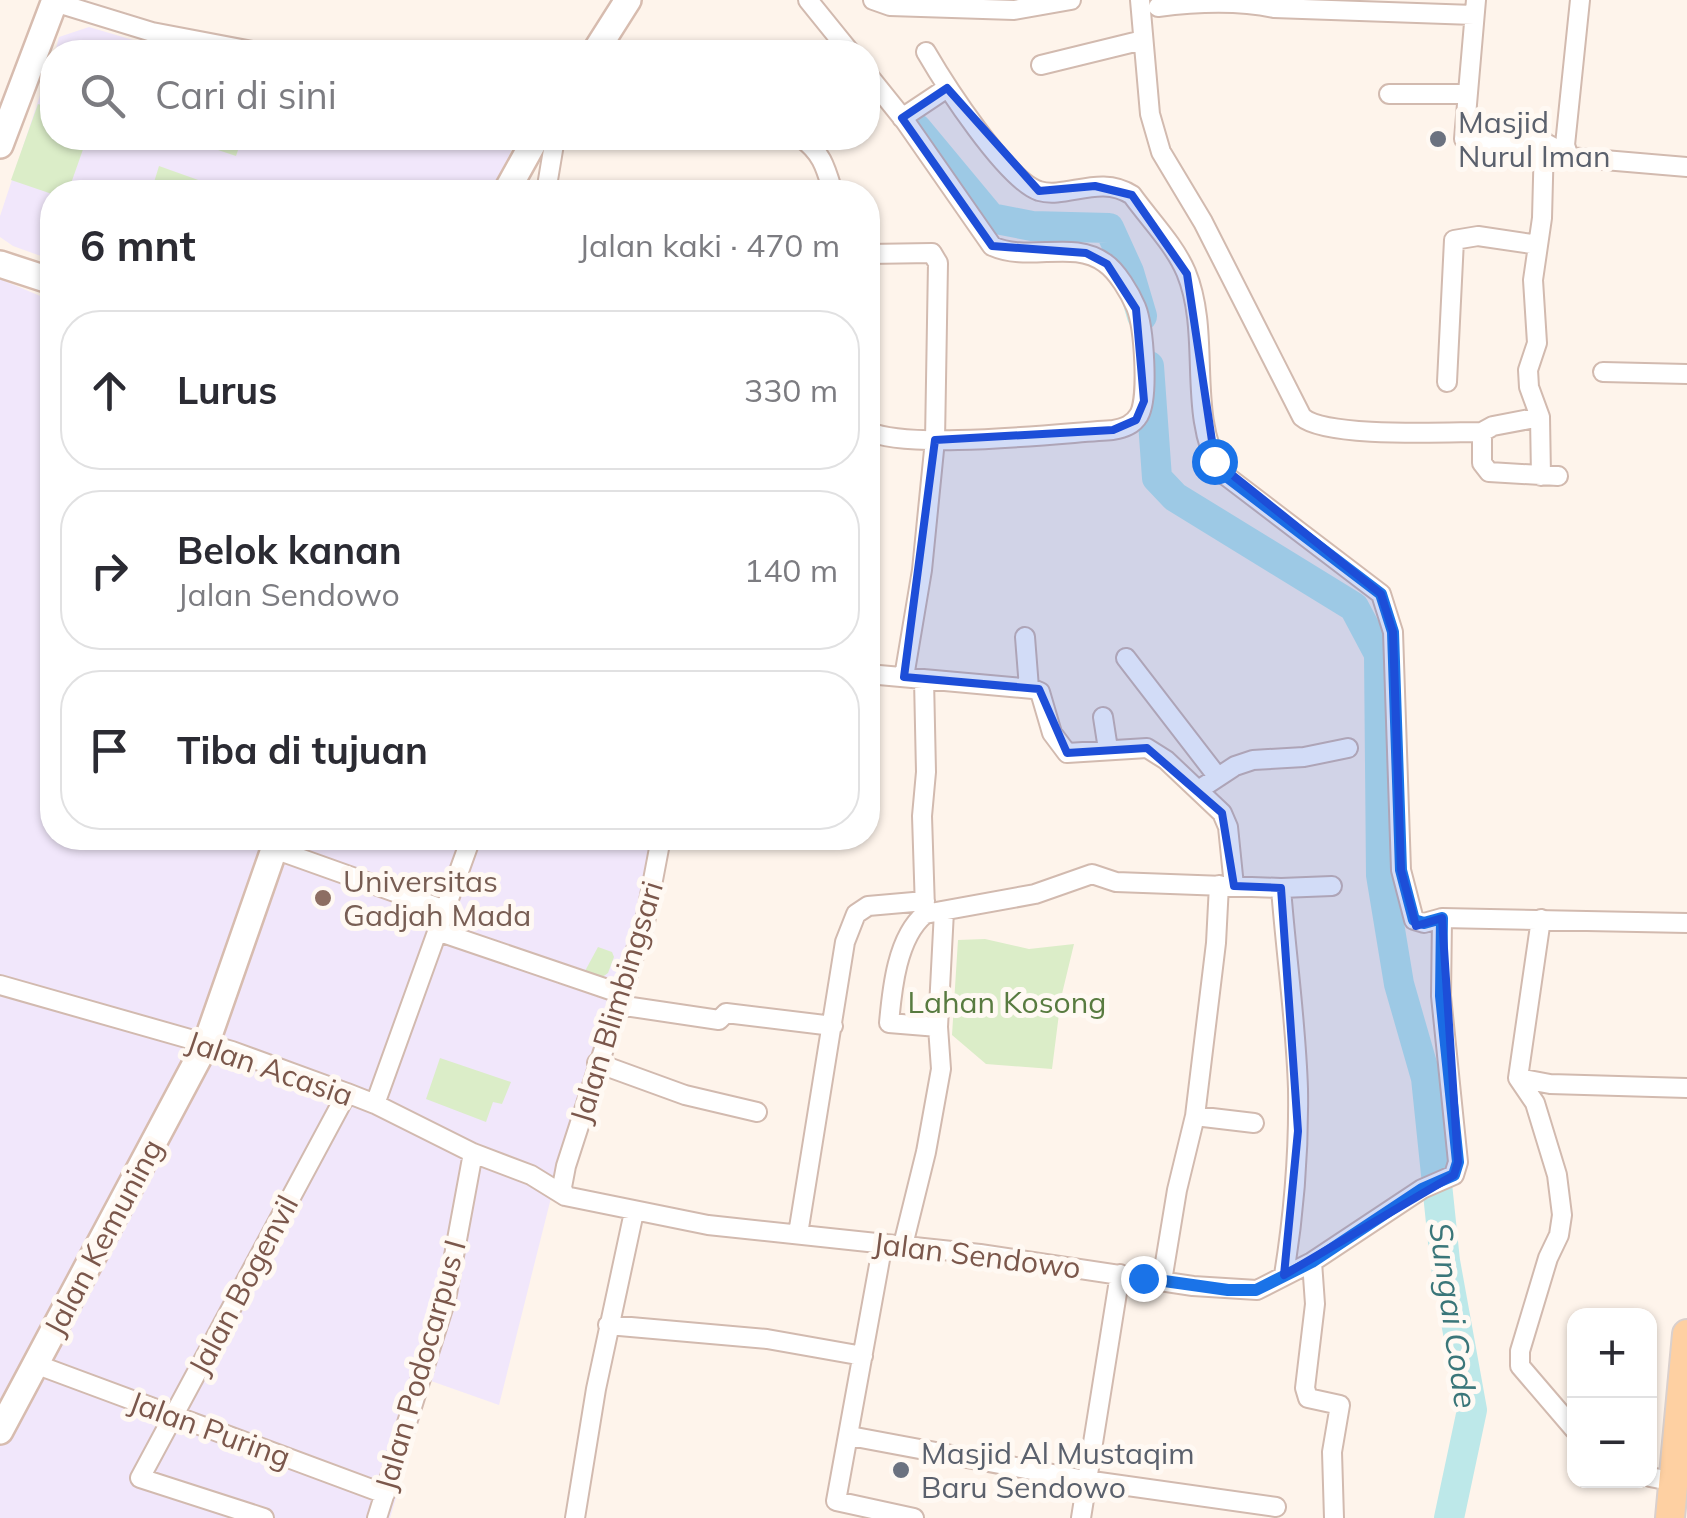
<!DOCTYPE html>
<html lang="id">
<head>
<meta charset="utf-8">
<style>
  :root { --surface:#fff; --page:#f7f7f7; --text:#2b2b33; --muted:#7c7c81; --line:#e1e1e2 }
  body { margin:0; font-family:Mulish,sans-serif; background:var(--page); color:var(--text) }
  .controls { position:absolute; right:30px; bottom:30px; display:grid; overflow:hidden; border-radius:20px; box-shadow:0 2px 8px #0004 }
  .controls button { width:90px; height:90px; display:grid; place-items:center; padding:0; border:0; border-bottom:2px solid var(--line); background:var(--surface); color:var(--text); font:50px sans-serif }
  .stop { position:absolute; width:30px; height:30px; margin:-22px; border:8px solid #1a73e8; border-radius:50%; background:#fff }
  .stop.end { background:#1a73e8; border-color:#fff; box-shadow:0 2px 10px #0008 }
  .list { margin:0; padding:0; list-style:none }
  h2 { display:flex; justify-content:space-between; align-items:center; height:130px; margin:0; padding:0 40px; font-size:42px }
  h2 small { font-size:32px; font-weight:400; color:var(--muted) }
  .list li { display:grid; grid-template-columns:65px 1fr auto; gap:30px; align-items:center; box-sizing:border-box; height:160px; margin:0 20px 20px; padding:0 20px; border:2px solid var(--line); border-radius:40px }
  .list b { display:block; font-size:38px; white-space:nowrap }
  .list p { margin:0; font-size:32px; white-space:nowrap; color:var(--muted) }
  .list em { font-size:32px; font-style:normal; color:var(--muted) }
  .icon { flex:none; width:55px; height:55px; fill:none; stroke:currentColor; stroke-width:2; stroke-linecap:round; stroke-linejoin:round }
  .map { position:relative; flex:none; width:1687px; height:1518px; overflow:hidden }
  .search { position:absolute; background:var(--surface); box-shadow:0 2px 8px #0004; left:40px; top:40px; width:840px; height:110px; display:flex; align-items:center; gap:25px; box-sizing:border-box; padding:0 35px; border-radius:40px; color:var(--muted); font-size:38px }
  .panel { position:absolute; background:var(--surface); box-shadow:0 2px 8px #0004; left:40px; top:180px; width:840px; height:670px; border-radius:40px }
  .map>svg:first-child { display:block }
  .education { fill:#f1e7fb }
  .green { fill:#dbedc8 }
  .lines { fill:none; stroke-linecap:round; stroke-linejoin:round }
  .river { stroke:#bde8e9; stroke-width:30 }
  .street-casing { stroke:#d2baaf; stroke-width:22 }
  .secondary-casing { stroke:#d7bcaf; stroke-width:30 }
  .primary-casing { stroke:#dad0cd; stroke-width:32 }
  .street { stroke:#fff; stroke-width:18 }
  .secondary { stroke:#fff; stroke-width:25 }
  .primary { stroke:#fed0a2; stroke-width:28 }
  .route { stroke:#1a73e8; stroke-width:12 }
  .marked { fill:#1d4ed8; fill-opacity:0.2; stroke:#1d4ed8; stroke-width:8; stroke-linejoin:round }
  .worship-dot { fill:#6b7280; stroke:#fff9f3; stroke-width:4 }
  .education-dot { fill:#8d6e63; stroke:#fff9f3; stroke-width:4 }
  .labels { text-anchor:middle; dominant-baseline:central; stroke-width:10; stroke-linejoin:round; paint-order:stroke }
  .worship-label { font-size:30px; fill:#5b616d; stroke:#fff9f3; text-anchor:start }
  .education-label { font-size:30px; fill:#785e54; stroke:#fff9f3; text-anchor:start }
  .street-label { font-size:30px; fill:#7b574b; stroke:#fff9f3 }
  .park-label { font-size:30px; fill:#587b40; stroke:#fff9f3 }
  .water-label { font-size:32px; font-style:italic; fill:#3a7679; stroke:#fff9f3 }
</style>
</head>
<body>
<div class="map">
<svg width="1687" height="1518" viewBox="0 0 1687 1518">
  <rect width="100%" height="100%" fill="#fef4eb"/>
  <path class="education" d="M89,27L150,45L202,52H55L59,37Z
    M52,59V138H501L513,145L496,192H52V260L13,246L0,237V216Z
    M0,279L52,301V838H655L649,885L561,1158L499,1405L431,1381L390,1518H0Z"/>
  <path class="green" d="M38,104L52,109V138H87L68,192L52,194L11,180Z
    M182,138H242L236,156Z
    M159,166L201,181L198,192H151Z
    M985,939L1029,949L1074,944L1061,998L1052,1069L986,1064L952,1035L958,940Z
    M598,947L612,952L614,957L608,973L601,978L585,971Z
    M440,1058L511,1082L502,1104L493,1102L486,1122L426,1099Z"/>
  <g class="lines">
    <path class="river" d="M917,129L991,218L1032,226L1109,228L1129,272L1142,316
      M1149,366L1157,478L1175,497L1354,607L1379,654L1381,875L1399,984L1426,1078L1445,1261L1472,1410L1449,1518"/>
    <defs>
      <path id="street" d="M808,0L850,52
        M873,0L890,6L1014,10L1071,0
        M1140,0L1150,114L1161,152L1203,222L1302,417C1326,438 1446,432 1482,432V463L1489,472L1558,476
        M1476,0L1464,139C1487,146 1536,136 1551,146
        M1580,0L1565,145L1569,157L1687,167
        M54,2L152,32L257,52
        M1158,7C1197,2 1236,0 1274,8V0
        M1274,8L1474,15
        M926,52C944,83 1006,180 1039,191C1067,199 1100,174 1132,195C1150,220 1174,244 1186,272C1212,335 1186,413 1221,472L1381,594L1393,632L1401,870L1414,920L1424,923L1442,918L1687,923
        M1041,65L1143,40
        M868,75L905,121L992,246C1030,263 1073,239 1105,263C1117,271 1130,293 1136,307C1144,327 1149,397 1139,415C1133,425 1124,428 1113,430C1061,433 908,451 868,431
        M1389,94H1467
        M902,118L947,88
        M801,138C822,152 826,169 833,192
        M546,192L555,138
        M868,254L932,253L938,263L935,440L922,570L904,677
        M1603,372L1687,374
        M1447,382L1454,240L1478,236L1538,245
        M1482,432L1493,426L1540,417
        M1541,476L1540,417L1529,387L1528,370L1537,343L1533,280L1542,218L1544,141
        M1025,637L1029,688
        M1126,658L1217,776
        M868,674L1033,689L1040,692L1052,733L1067,753L1147,748L1166,760L1222,813L1228,827L1234,886
        M924,679L926,772L922,816L925,909
        M1103,717L1108,749
        M1200,789L1235,766L1253,760L1304,757L1348,748
        M274,849L445,910
        M1281,888C1286,955 1296,1022 1298,1089C1299,1152 1294,1213 1284,1275
        M1541,919L1518,1078L1535,1103L1557,1175L1562,1215L1559,1235L1548,1258L1520,1351V1366L1574,1429
        M437,931L622,994
        M0,985L232,1051L347,1093L375,1104L473,1153L531,1175L565,1196L708,1225L980,1254L1193,1286L1257,1290L1312,1262L1422,1189L1454,1175L1458,1162L1441,996L1442,918
        M618,1005L719,1020L726,1013L833,1026
        M938,1027L889,1023C892,989 897,937 925,914L1035,894L1092,874L1116,882L1281,888L1332,886
        M597,1063L685,1095L757,1112
        M1518,1078L1550,1084L1687,1088
        M375,1104L471,838
        M1195,1116L1254,1123
        M565,1196L562,1187L566,1166L645,922L661,838
        M798,1234L845,942L856,914L868,906L925,901
        M883,1243L836,1501L914,1518
        M903,1245L926,1152L941,1069L938,1027L944,911
        M1312,1262L1315,1304L1305,1388L1308,1398L1340,1405L1332,1452L1334,1518
        M1162,1281L1177,1190L1195,1116L1216,943L1219,885
        M608,1325L767,1339L863,1356
        M35,1364L385,1494
        M850,1436L1085,1480L1276,1507
        M1650,1477L1675,1482
        M264,1518L140,1478L347,1093
        M377,1518L446,1299L473,1153
        M575,1518L596,1389L634,1212
        M1081,1518L1120,1274"/>
      <path id="secondary" d="M595,52L628,0
        M0,145L55,0
        M506,192L536,138
        M0,264L52,281
        M0,1431L206,1044L278,838"/>
      <path id="primary" d="M1670,1518L1687,1334"/>
    </defs>
    <use href="#street" class="street-casing"/>
    <use href="#secondary" class="secondary-casing"/>
    <use href="#primary" class="primary-casing"/>
    <use href="#street" class="street"/>
    <use href="#secondary" class="secondary"/>
    <use href="#primary" class="primary"/>
  </g>
  <g class="lines">
    <path class="route" d="M1143,1278L1228,1290H1256L1312,1262L1422,1189L1454,1175L1458,1162L1441,996L1442,918L1424,923L1414,920L1401,870L1393,632L1381,594L1221,472L1214,461"/>
  </g>
  <path class="marked" d="M947,88L1039,191L1095,186L1132,195L1187,274L1215,461L1381,594L1393,632L1401,870L1416,926L1442,918L1458,1162L1454,1175L1284,1275L1298,1131L1281,888L1234,886L1222,813L1147,748L1067,753L1039,689L904,677L935,440L1113,430L1136,420L1144,401L1136,309L1107,264L1086,253L992,246L902,118Z"/>
  <g class="worship-dot">
    <circle cx="1438" cy="139" r="10"/>
    <circle cx="901" cy="1470" r="10"/>
  </g>
  <circle class="education-dot" cx="323" cy="898" r="10"/>
  <g class="labels">
    <g class="worship-label">
      <text x="1458" y="122">Masjid<tspan x="1458" dy="34">Nurul Iman</tspan></text>
      <text x="921" y="1453">Masjid Al Mustaqim<tspan x="921" dy="34">Baru Sendowo</tspan></text>
    </g>
    <g class="education-label">
      <text x="343" y="881">Universitas<tspan x="343" dy="34">Gadjah Mada</tspan></text>
    </g>
    <g class="street-label">
      <text transform="translate(616 1002) rotate(-73)">Jalan Blimbingsari</text>
      <text transform="translate(270 1068) rotate(19)">Jalan Acasia</text>
      <text transform="translate(103 1237) rotate(-62)">Jalan Kemuning</text>
      <text transform="translate(977 1255) rotate(7)">Jalan Sendowo</text>
      <text transform="translate(243 1285) rotate(-62)">Jalan Bogenvil</text>
      <text transform="translate(420 1365) rotate(-74)">Jalan Podocarpus I</text>
      <text transform="translate(210 1429) rotate(20)">Jalan Puring</text>
    </g>
    <g class="park-label">
      <text x="1007" y="1002">Lahan Kosong</text>
    </g>
    <g class="water-label">
      <text transform="translate(1454 1315) rotate(82)">Sungai Code</text>
    </g>
  </g>
</svg>
<div class="controls">
<button>+</button>
<button>−</button>
</div>
<div class="stop" style="left:1214px;top:461px"></div>
<div class="stop end" style="left:1143px;top:1278px"></div>
<div class="search"><svg class="icon" aria-label="search" viewBox="0 0 24 24"><circle cx="10" cy="10" r="6"/><path d="M15 15l6 6"/></svg>Cari di sini</div>
<section class="panel">
<h2>6 mnt<small>Jalan kaki · 470 m</small></h2>
<ul class="list">
<li><svg class="icon" aria-label="ahead" viewBox="0 0 24 24"><path d="M12 20V5M6 11l6-6 6 6"/></svg><div><b>Lurus</b></div><em>330 m</em></li>
<li><svg class="icon" aria-label="right" viewBox="0 0 24 24"><path d="M7 20v-9h11M14 6l5 5-5 5"/></svg><div><b>Belok kanan</b><p>Jalan Sendowo</p></div><em>140 m</em></li>
<li><svg class="icon" aria-label="arrive" viewBox="0 0 24 24"><path d="M6 21V4h12l-3 4 3 4H6"/></svg><div><b>Tiba di tujuan</b></div></li>
</ul>
</section>
</div>
</body>
</html>
